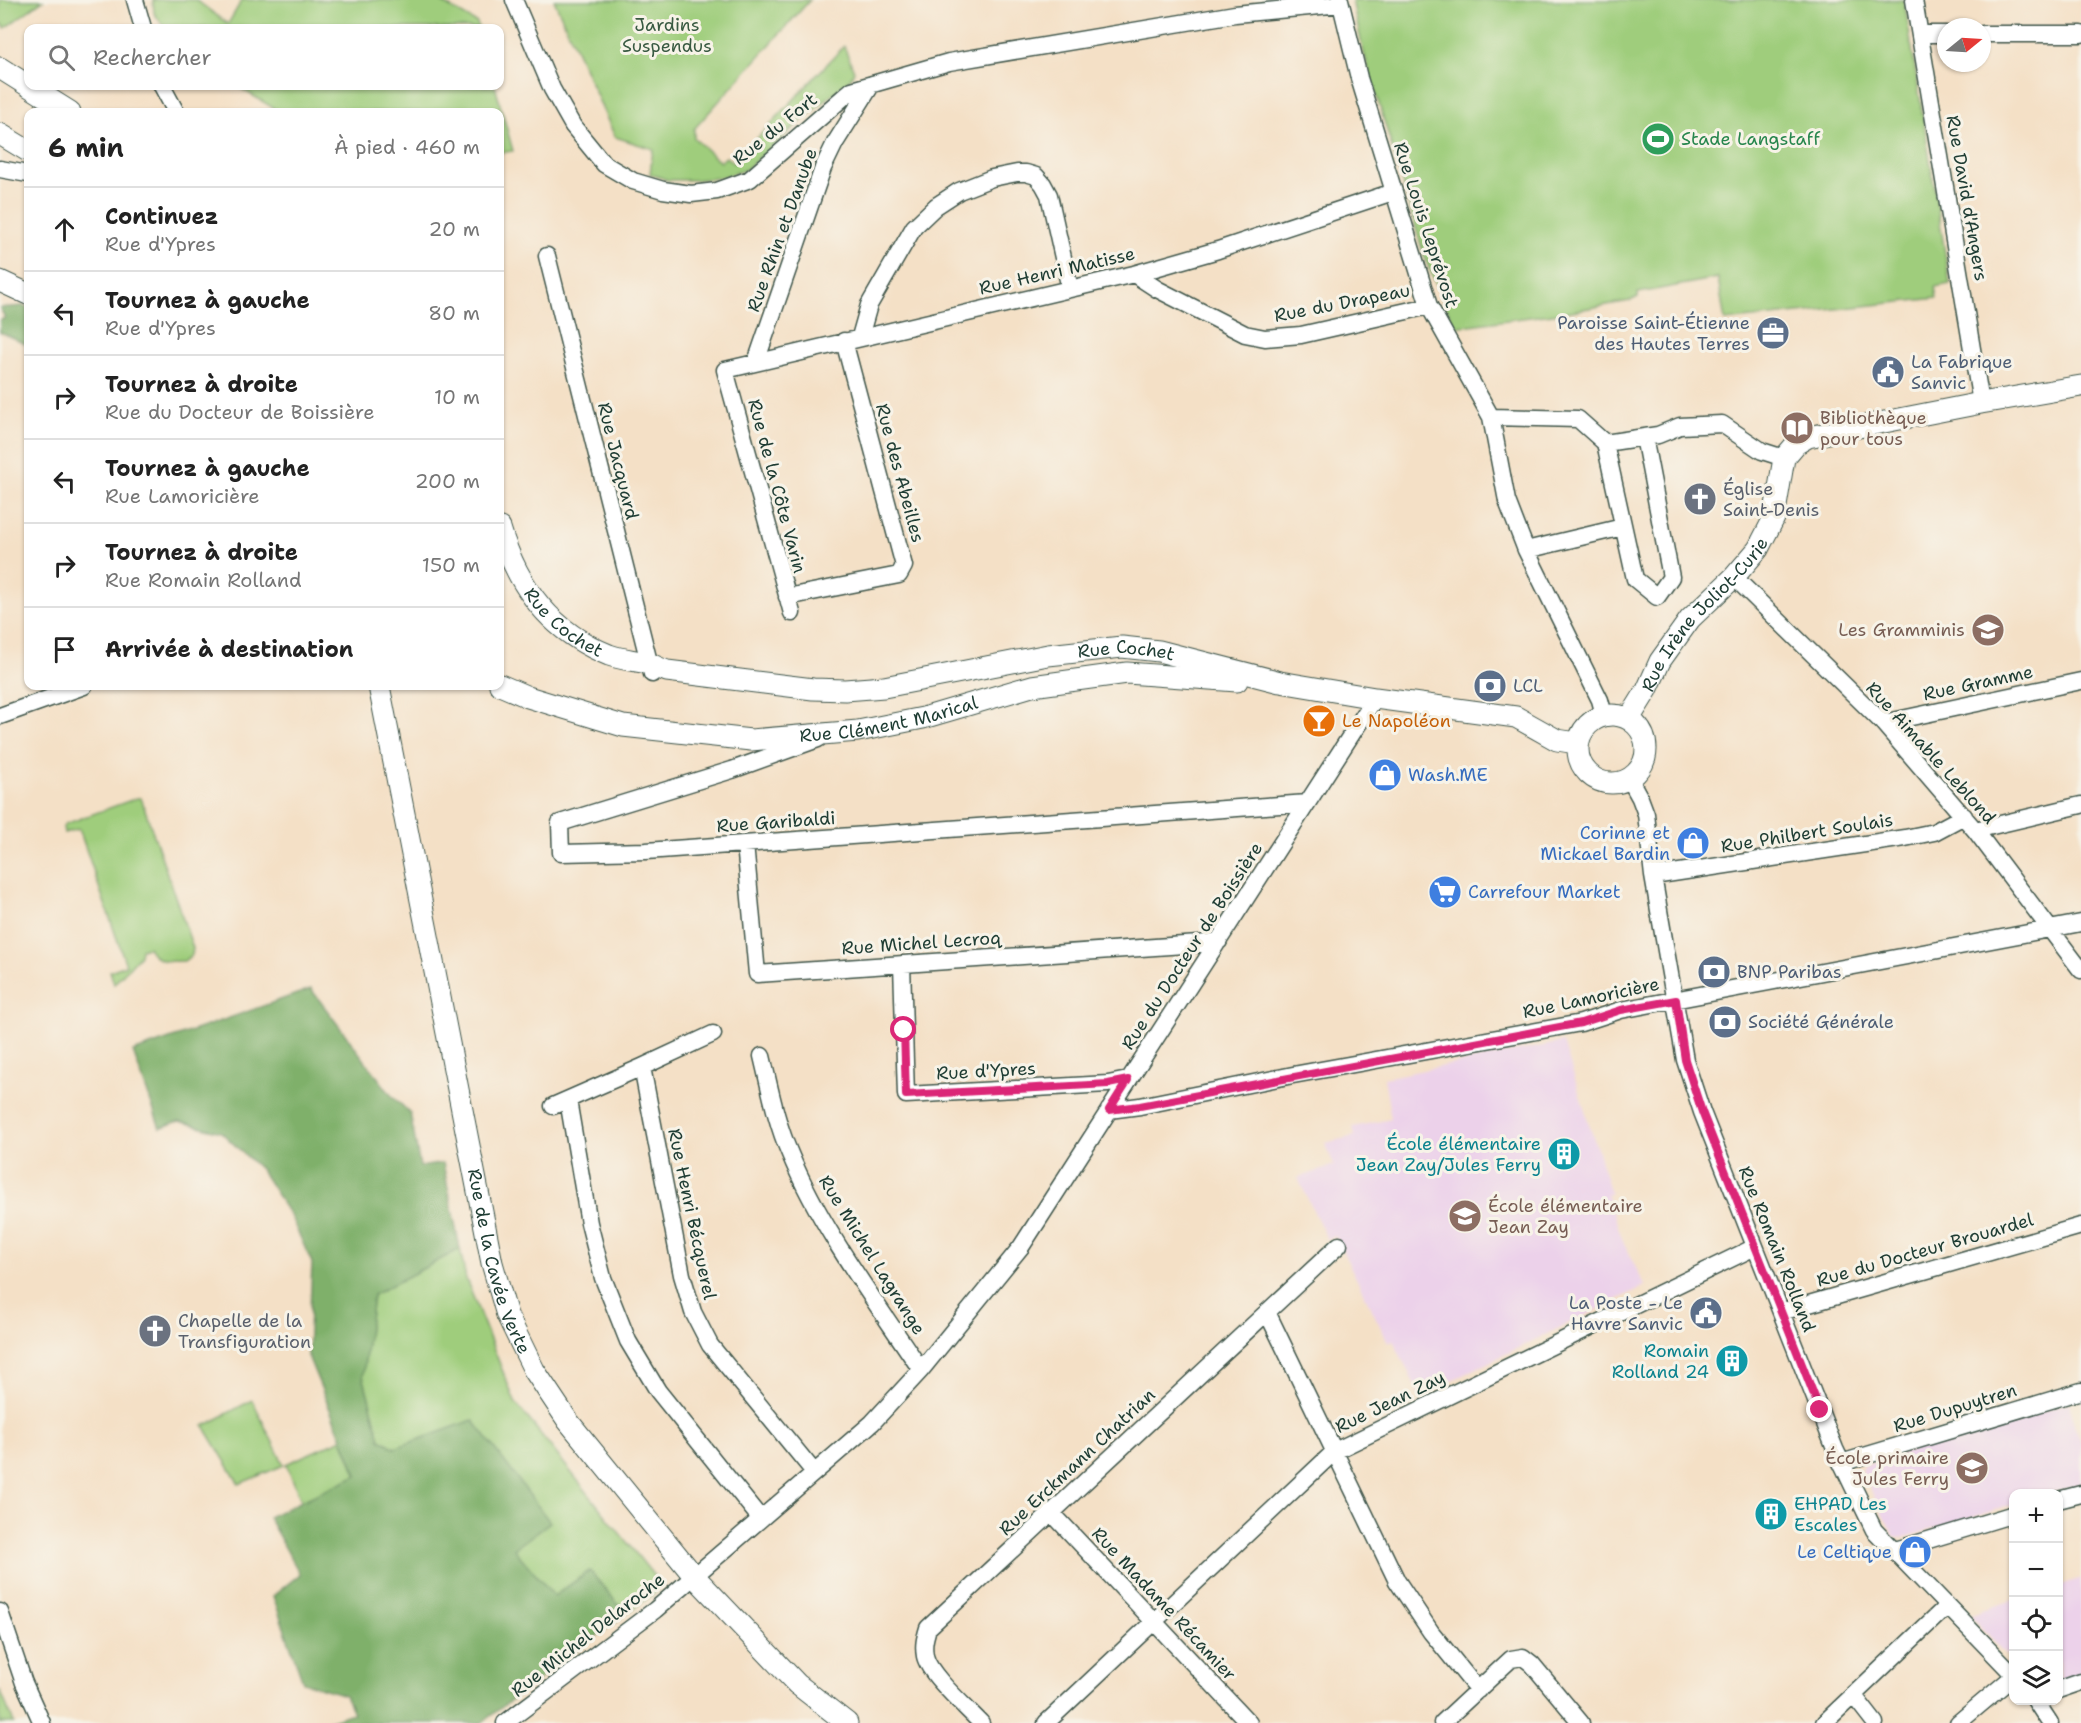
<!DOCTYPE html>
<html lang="fr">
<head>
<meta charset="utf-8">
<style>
  :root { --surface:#fff; --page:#f2f2f2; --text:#222; --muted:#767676; --line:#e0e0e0 }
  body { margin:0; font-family:"Shantell Sans",sans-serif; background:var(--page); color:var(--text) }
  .controls { position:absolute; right:18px; bottom:18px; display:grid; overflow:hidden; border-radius:12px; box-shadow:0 2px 4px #0004 }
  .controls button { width:54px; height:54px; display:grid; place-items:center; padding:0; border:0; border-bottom:2px solid var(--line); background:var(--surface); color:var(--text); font:30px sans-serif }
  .compass { position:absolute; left:1937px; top:18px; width:54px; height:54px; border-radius:50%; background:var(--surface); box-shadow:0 2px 4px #0004; rotate:72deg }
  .stop { position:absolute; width:18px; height:18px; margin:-14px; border:4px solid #db2777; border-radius:50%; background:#fff }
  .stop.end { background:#db2777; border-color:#fff; box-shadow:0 2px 6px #0008 }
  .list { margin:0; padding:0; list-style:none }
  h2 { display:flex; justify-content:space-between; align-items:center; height:78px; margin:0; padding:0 24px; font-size:26px }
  h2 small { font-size:20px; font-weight:400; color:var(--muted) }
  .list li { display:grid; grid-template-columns:39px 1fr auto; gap:18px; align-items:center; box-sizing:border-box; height:84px; padding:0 24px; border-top:2px solid var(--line) }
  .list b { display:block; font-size:22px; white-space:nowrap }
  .list p { margin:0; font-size:20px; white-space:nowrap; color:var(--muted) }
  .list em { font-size:20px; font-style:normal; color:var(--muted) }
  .icon { flex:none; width:33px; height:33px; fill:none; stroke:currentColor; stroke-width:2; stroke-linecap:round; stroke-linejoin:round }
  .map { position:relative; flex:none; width:2081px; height:1723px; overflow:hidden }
  .search { position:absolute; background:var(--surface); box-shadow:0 2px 4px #0004; left:24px; top:24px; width:480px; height:66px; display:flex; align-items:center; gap:15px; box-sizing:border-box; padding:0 21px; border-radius:12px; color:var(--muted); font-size:22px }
  .panel { position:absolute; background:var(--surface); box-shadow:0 2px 4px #0004; left:24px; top:108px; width:480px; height:582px; border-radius:12px }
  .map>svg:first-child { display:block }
  .built { fill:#ecd1ea }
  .green { fill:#9fcd7b; stroke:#5f8558; stroke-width:1.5 }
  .forest { fill:#7fb06b; stroke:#4f7650; stroke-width:1.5 }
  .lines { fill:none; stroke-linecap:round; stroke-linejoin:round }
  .minor-casing { stroke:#3f554a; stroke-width:19 }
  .tertiary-casing { stroke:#3f554a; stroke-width:23 }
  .minor { stroke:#fff; stroke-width:16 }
  .tertiary { stroke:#fff; stroke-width:21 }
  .route { stroke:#db2777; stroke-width:8 }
  .labels { text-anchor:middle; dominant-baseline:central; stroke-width:6; stroke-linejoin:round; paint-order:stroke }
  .park-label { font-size:18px; fill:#395a42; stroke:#f7f3e8 }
  .street-label { font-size:18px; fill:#1f3d34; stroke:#f7f3e8 }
  .leisure-label { font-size:18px; fill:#27864d; stroke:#f7f3e8; text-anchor:start }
  .service-label { font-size:18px; fill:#4e5e75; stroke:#f7f3e8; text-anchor:start }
  .education-label { font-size:18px; fill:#785e54; stroke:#f7f3e8; text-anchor:start }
  .worship-label { font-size:18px; fill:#5b616d; stroke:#f7f3e8; text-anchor:start }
  .food-label { font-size:18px; fill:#c56008; stroke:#f7f3e8; text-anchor:start }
  .shop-label { font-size:18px; fill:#366cbe; stroke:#f7f3e8; text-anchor:start }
  .culture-label { font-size:18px; fill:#0d838f; stroke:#f7f3e8; text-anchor:end }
</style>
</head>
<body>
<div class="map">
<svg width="2081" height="1723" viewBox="0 0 2081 1723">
  <rect width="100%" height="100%" fill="#f7f3e8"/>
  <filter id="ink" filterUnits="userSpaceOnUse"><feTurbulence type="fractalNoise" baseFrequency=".0167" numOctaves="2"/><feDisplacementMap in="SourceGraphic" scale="12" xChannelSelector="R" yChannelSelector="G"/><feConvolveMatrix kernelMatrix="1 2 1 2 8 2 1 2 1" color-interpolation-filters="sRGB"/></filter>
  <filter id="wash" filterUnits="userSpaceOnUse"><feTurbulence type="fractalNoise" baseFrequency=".008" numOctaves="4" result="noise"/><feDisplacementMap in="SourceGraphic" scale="24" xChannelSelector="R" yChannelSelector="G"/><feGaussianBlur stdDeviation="1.35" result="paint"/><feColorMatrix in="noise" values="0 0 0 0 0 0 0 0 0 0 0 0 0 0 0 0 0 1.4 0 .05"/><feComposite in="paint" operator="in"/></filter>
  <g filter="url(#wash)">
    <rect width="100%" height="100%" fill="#f4e0c6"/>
    <path class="built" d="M1563,1042L1611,1193L1607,1195L1624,1244L1645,1286L1420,1396L1393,1340L1388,1342L1335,1236L1327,1239L1298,1178L1334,1165L1325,1143L1355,1136L1353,1127L1391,1119L1384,1078Z
      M2069,1403L2081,1444V1484L2050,1493L2014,1494L2013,1505L1903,1538L1894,1536L1861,1471L1865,1465Z
      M2081,1578V1673L2059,1681L2058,1586Z
      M2013,1600L2014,1601L2013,1661L1969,1615Z"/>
    <path class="green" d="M0,0H43L5,28L0,22Z
      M153,0H196L228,24L242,0H438L477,23L479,28H165L154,13Z
      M554,0H810L694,129V138L720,162L726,157L734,163L844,46L854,71L851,78L745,170L718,178L693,180H668L650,174L653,149L615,137Z
      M1352,0H1904L1950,284L1935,287L1937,298L1725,321L1718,278L1638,293V297L1630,301L1560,313L1455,327L1425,259L1363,50Z
      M231,86H495L513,151L500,153V112H280L237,86Z
      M137,798H141L193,948L192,955L184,961C168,962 156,963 148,947L141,949L140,955L114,984L110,971L126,965L79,829L64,833L63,827L65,824Z
      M460,1249L466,1279L515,1402L658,1581L656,1592L626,1614L589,1571L554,1596L513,1549L549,1522L395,1448L380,1439L363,1376L373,1295Z
      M252,1400L284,1465L239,1484L204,1426Z
      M342,1439L357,1476L302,1502L286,1464Z
      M0,1690L14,1723H0Z"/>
    <path class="forest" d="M23,306L28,308V345L0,332V320L5,318L0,308Z
      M311,989L391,1095L410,1113L420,1167L443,1163L460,1249L373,1295L363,1376L380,1439L395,1448L473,1420L550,1522L514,1549L554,1596L590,1571L626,1614L481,1723H323L353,1713L345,1695L303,1682L273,1596L300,1574L268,1517L357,1475L308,1356L312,1263L290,1215L261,1170L221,1132L179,1121L160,1128L133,1052Z"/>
  </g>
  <g filter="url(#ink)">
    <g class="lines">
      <defs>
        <path id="minor" d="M135,0L143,28
          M514,0L552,89L573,126L604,164L633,181L663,190L691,194L717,191L750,179L846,95L852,90L949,62L1235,14L1341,4
          M1340,0L1359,78L1429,306L1491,417L1507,501L1526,550L1600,700L1604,715
          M1914,0L1981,403
          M1920,34H1946
          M1982,34H2081
          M162,86L176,112
          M0,169L28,174
          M547,256L652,674
          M1134,274L1157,289L1245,334L1265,338L1301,335L1429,306
          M860,337L869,305L914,227L936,206L959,191L992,178L1017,173H1026L1036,176L1043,184L1049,195L1070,289
          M756,362L823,168L835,143L872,84
          M1491,417L1578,419L1605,443
          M1605,443L1635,579L1657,597L1671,577L1644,437
          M1605,443L1658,435L1680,426L1722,424L1762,451L1784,458
          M1526,550L1623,527
          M1734,577L1883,723L1975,830L2081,970
          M787,597L899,575L904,566L844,341
          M792,613L725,370L1134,274L1218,250L1393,192
          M0,716L84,686
          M1883,723L2081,681
          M818,739L732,770L560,823L561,853L646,851L1307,803
          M1629,778L1640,798L1646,814L1653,876L1685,1060L1702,1112L1835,1449L1874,1530L2014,1675
          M1975,830L2081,805
          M745,844L757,974L1199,944L1219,941
          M1653,876L1905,838L1934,832L1964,816
          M902,964L906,1095L1108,1084L1128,1080
          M762,1056C770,1089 776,1122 790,1154C821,1229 876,1302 921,1370
          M642,1067L682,1275L693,1312L710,1345L814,1472
          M568,1100L589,1223L603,1278L628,1341L658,1391L760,1518
          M553,1106L642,1067L713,1034
          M1109,1110L1140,1106L1293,1075L1581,1023L1621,1010L1647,1005L2081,923
          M1267,1312L1397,1581L1431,1632L1478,1690
          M1781,1312L2081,1226
          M1841,1463L2081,1391
          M2058,1500L2081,1494
          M1051,1512L1249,1723
          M1892,1551L2014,1514
          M0,1612L24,1683L42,1723
          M2058,1690L2081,1682
          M1854,1696L1875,1723
          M2035,1700L2050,1723
          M505,1723L655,1610L872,1423L921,1370L1021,1247L1375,698
          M981,1723C967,1708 929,1675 925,1656C923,1645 925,1638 928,1628L1339,1245
          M1046,1723L1335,1451L1755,1247
          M1442,1723L1511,1659L1523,1657L1532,1664L1581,1723
          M1824,1723L1946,1607
          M1958,1723L2014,1676"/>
        <g id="tertiary">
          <path d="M0,68L70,112"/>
          <path d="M0,134L28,151"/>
          <path d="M0,281L28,294"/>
          <path id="s1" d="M500,528C517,586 551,632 609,655C623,660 636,660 650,664C655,666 661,669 667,671L813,689L845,690L884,687L1048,655L1122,647L1159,651L1280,682L1375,698L1516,717L1557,740L1577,743"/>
          <path id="s2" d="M500,685L528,697L623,726L751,740L858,731L923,718L1032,686L1127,673L1237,681"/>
          <path id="s3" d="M379,686L492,1263L507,1315L534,1370L568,1421L694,1576L797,1684L847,1723"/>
          <circle cx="1612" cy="749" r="34"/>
          <path id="s4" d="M1629,719L1647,690L1660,661L1690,619L1734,577L1758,549L1774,518L1784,458L1796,444L1808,437L1981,403L2081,386"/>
        </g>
      </defs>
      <use href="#minor" class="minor-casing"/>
      <use href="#tertiary" class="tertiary-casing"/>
      <use href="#minor" class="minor"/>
      <use href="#tertiary" class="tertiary"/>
    </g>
  </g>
  <g class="lines" filter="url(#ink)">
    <path class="route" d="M904,1030L906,1095L1108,1084L1128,1080L1109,1110L1140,1106L1581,1023L1621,1010L1676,1000L1685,1060L1702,1112L1820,1410"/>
  </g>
  <defs>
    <symbol id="stadium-disc" viewBox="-11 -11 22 22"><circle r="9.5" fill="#2e9e5b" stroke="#f7f3e8"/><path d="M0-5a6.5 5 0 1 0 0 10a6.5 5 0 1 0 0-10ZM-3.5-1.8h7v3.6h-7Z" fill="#fff"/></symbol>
    <symbol id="office-disc" viewBox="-11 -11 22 22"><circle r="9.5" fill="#5c6f8a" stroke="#f7f3e8"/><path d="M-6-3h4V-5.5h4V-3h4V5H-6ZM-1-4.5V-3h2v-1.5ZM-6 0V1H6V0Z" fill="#fff"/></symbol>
    <symbol id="civic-disc" viewBox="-11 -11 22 22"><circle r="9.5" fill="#5c6f8a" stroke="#f7f3e8"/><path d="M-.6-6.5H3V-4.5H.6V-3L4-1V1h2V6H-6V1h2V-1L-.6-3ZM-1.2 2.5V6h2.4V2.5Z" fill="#fff"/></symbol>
    <symbol id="library-disc" viewBox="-11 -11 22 22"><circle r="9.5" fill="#8d6e63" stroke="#f7f3e8"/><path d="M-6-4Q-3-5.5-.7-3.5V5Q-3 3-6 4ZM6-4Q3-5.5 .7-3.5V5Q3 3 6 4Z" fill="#fff"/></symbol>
    <symbol id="church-disc" viewBox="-11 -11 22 22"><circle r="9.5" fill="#6b7280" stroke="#f7f3e8"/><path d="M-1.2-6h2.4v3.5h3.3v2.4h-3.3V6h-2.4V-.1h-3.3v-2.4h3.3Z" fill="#fff"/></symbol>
    <symbol id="school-disc" viewBox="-11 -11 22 22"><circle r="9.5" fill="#8d6e63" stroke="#f7f3e8"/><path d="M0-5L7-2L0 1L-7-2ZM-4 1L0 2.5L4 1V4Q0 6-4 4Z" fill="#fff"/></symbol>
    <symbol id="bank-disc" viewBox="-11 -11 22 22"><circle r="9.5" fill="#5c6f8a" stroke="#f7f3e8"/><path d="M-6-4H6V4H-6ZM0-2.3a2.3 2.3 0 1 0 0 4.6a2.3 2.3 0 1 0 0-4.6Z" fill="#fff"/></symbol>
    <symbol id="bar-disc" viewBox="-11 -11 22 22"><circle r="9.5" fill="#e8710a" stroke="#f7f3e8"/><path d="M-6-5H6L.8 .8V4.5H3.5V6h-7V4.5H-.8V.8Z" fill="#fff"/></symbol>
    <symbol id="shop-disc" viewBox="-11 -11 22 22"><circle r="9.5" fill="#3f7fe0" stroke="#f7f3e8"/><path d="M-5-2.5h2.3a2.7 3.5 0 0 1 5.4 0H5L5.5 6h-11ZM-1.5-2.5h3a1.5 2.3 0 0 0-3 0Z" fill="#fff"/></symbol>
    <symbol id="supermarket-disc" viewBox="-11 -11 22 22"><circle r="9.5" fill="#3f7fe0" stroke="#f7f3e8"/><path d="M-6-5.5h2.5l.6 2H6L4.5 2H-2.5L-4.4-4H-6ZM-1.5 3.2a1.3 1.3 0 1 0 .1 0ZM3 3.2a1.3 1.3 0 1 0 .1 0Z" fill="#fff"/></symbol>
    <symbol id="building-disc" viewBox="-11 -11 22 22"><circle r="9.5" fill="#0f9aa8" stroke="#f7f3e8"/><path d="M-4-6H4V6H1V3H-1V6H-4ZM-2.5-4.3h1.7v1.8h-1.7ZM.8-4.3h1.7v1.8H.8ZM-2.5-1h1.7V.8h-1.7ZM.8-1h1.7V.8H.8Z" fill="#fff"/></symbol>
  </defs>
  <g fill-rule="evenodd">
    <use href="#stadium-disc" x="1639" y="120" width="38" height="38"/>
    <use href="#office-disc" x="1754" y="314" width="38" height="38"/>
    <use href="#civic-disc" x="1869" y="353" width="38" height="38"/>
    <use href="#library-disc" x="1778" y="409" width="38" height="38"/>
    <use href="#church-disc" x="1681" y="480" width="38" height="38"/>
    <use href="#school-disc" x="1969" y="611" width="38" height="38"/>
    <use href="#bank-disc" x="1471" y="667" width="38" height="38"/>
    <use href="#bar-disc" x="1300" y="702" width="38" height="38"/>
    <use href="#shop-disc" x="1366" y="756" width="38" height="38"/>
    <use href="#shop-disc" x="1674" y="824" width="38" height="38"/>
    <use href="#supermarket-disc" x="1426" y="873" width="38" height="38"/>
    <use href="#bank-disc" x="1695" y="953" width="38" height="38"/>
    <use href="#bank-disc" x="1706" y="1003" width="38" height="38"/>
    <use href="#building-disc" x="1545" y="1135" width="38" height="38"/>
    <use href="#school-disc" x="1446" y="1197" width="38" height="38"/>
    <use href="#civic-disc" x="1687" y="1294" width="38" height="38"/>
    <use href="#church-disc" x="136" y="1312" width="38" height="38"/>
    <use href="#building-disc" x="1713" y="1342" width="38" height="38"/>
    <use href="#school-disc" x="1953" y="1449" width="38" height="38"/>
    <use href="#building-disc" x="1752" y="1495" width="38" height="38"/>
    <use href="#shop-disc" x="1896" y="1533" width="38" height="38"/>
  </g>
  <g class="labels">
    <g class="park-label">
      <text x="667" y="25">Jardins<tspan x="667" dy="21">Suspendus</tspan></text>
    </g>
    <g class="street-label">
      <text transform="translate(775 129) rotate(-39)">Rue du Fort</text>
      <text transform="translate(1967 198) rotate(80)">Rue David d'Angers</text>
      <text transform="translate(1426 225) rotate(72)">Rue Louis Leprévost</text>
      <text transform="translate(782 230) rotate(-70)">Rue Rhin et Danube</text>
      <text transform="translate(1057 271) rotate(-13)">Rue Henri Matisse</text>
      <text transform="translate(1342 303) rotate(-11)">Rue du Drapeau</text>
      <text transform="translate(618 461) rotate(76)">Rue Jacquard</text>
      <text transform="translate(900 473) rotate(75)">Rue des Abeilles</text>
      <text transform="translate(777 486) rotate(75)">Rue de la Côte Varin</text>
      <text stroke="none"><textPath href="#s4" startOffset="130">Rue Irène Joliot-Curie</textPath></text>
      <text stroke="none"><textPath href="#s1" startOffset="117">Rue Cochet</textPath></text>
      <text stroke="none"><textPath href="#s1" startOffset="698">Rue Cochet</textPath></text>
      <text transform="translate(1978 683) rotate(-12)">Rue Gramme</text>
      <text stroke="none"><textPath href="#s2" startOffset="398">Rue Clément Marical</textPath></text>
      <text transform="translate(1931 753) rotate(48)">Rue Aimable Leblond</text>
      <text transform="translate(776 822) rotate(-4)">Rue Garibaldi</text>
      <text transform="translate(1807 833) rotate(-9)">Rue Philbert Soulais</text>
      <text transform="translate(921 943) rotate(-4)">Rue Michel Lecroq</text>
      <text transform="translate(1192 946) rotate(-57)">Rue du Docteur de Boissière</text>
      <text transform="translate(1591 998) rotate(-12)">Rue Lamoricière</text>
      <text transform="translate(986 1071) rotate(-3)">Rue d'Ypres</text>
      <text transform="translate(692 1214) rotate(78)">Rue Henri Bécquerel</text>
      <text transform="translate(1777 1249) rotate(68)">Rue Romain Rolland</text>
      <text transform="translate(1925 1250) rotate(-16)">Rue du Docteur Brouardel</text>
      <text transform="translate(872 1255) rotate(58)">Rue Michel Lagrange</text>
      <text stroke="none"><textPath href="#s3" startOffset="588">Rue de la Cavée Verte</textPath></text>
      <text transform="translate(1390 1402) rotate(-26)">Rue Jean Zay</text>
      <text transform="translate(1955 1408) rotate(-17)">Rue Dupuytren</text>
      <text transform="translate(1077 1462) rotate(-43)">Rue Erckmann Chatrian</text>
      <text transform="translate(1164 1604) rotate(47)">Rue Madame Récamier</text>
      <text transform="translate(588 1635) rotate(-38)">Rue Michel Delaroche</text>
    </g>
    <g class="leisure-label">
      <text x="1681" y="139">Stade Langstaff</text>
    </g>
    <g class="service-label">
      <text x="1750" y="323" text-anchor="end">Paroisse Saint-Étienne<tspan x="1750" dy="21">des Hautes Terres</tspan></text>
      <text x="1911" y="362">La Fabrique<tspan x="1911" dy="21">Sanvic</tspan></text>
      <text x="1513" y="686">LCL</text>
      <text x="1737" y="972">BNP Paribas</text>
      <text x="1748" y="1022">Société Générale</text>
      <text x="1683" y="1303" text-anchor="end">La Poste - Le<tspan x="1683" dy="21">Havre Sanvic</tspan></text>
    </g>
    <g class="education-label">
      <text x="1820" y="418">Bibliothèque<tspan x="1820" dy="21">pour tous</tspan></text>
      <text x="1965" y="630" text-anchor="end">Les Gramminis</text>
      <text x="1488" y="1206">École élémentaire<tspan x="1488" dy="21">Jean Zay</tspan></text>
      <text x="1949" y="1458" text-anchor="end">École primaire<tspan x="1949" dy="21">Jules Ferry</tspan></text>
    </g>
    <g class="worship-label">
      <text x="1723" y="489">Église<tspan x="1723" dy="21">Saint-Denis</tspan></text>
      <text x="178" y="1321">Chapelle de la<tspan x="178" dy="21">Transfiguration</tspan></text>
    </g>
    <g class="food-label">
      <text x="1342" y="721">Le Napoléon</text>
    </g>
    <g class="shop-label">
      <text x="1408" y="775">Wash.ME</text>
      <text x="1670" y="833" text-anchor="end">Corinne et<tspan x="1670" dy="21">Mickael Bardin</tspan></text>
      <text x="1468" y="892">Carrefour Market</text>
      <text x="1892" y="1552" text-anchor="end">Le Celtique</text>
    </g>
    <g class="culture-label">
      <text x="1541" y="1144">École élémentaire<tspan x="1541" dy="21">Jean Zay/Jules Ferry</tspan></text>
      <text x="1709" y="1351">Romain<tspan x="1709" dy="21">Rolland 24</tspan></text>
      <text x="1794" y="1504" text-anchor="start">EHPAD Les<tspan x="1794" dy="21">Escales</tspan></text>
    </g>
  </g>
</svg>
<div class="controls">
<button>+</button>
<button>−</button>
<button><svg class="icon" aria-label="locate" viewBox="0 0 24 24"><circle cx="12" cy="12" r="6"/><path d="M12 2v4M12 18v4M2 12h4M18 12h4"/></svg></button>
<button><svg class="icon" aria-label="layers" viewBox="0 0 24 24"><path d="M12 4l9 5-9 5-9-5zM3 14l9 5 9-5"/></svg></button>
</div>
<svg class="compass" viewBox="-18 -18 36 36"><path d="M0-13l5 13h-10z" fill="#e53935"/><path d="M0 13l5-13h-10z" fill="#767676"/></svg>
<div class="stop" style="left:904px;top:1030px"></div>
<div class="stop end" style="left:1820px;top:1410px"></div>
<div class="search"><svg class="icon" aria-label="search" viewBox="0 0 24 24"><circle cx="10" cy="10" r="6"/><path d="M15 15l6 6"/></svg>Rechercher</div>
<section class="panel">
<h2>6 min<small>À pied · 460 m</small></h2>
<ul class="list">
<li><svg class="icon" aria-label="ahead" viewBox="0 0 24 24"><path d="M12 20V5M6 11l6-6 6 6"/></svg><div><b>Continuez</b><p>Rue d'Ypres</p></div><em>20 m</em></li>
<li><svg class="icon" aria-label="left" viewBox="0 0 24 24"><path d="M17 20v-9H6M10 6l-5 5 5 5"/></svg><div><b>Tournez à gauche</b><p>Rue d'Ypres</p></div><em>80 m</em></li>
<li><svg class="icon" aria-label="right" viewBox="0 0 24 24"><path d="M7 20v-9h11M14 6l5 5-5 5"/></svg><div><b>Tournez à droite</b><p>Rue du Docteur de Boissière</p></div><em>10 m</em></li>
<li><svg class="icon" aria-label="left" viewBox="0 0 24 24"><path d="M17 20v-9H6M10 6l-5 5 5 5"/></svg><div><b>Tournez à gauche</b><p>Rue Lamoricière</p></div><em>200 m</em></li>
<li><svg class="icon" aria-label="right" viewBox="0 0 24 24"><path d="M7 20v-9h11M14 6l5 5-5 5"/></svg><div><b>Tournez à droite</b><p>Rue Romain Rolland</p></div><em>150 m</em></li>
<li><svg class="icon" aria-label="arrive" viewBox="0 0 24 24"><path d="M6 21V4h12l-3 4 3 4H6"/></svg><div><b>Arrivée à destination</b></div></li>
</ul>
</section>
</div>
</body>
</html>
